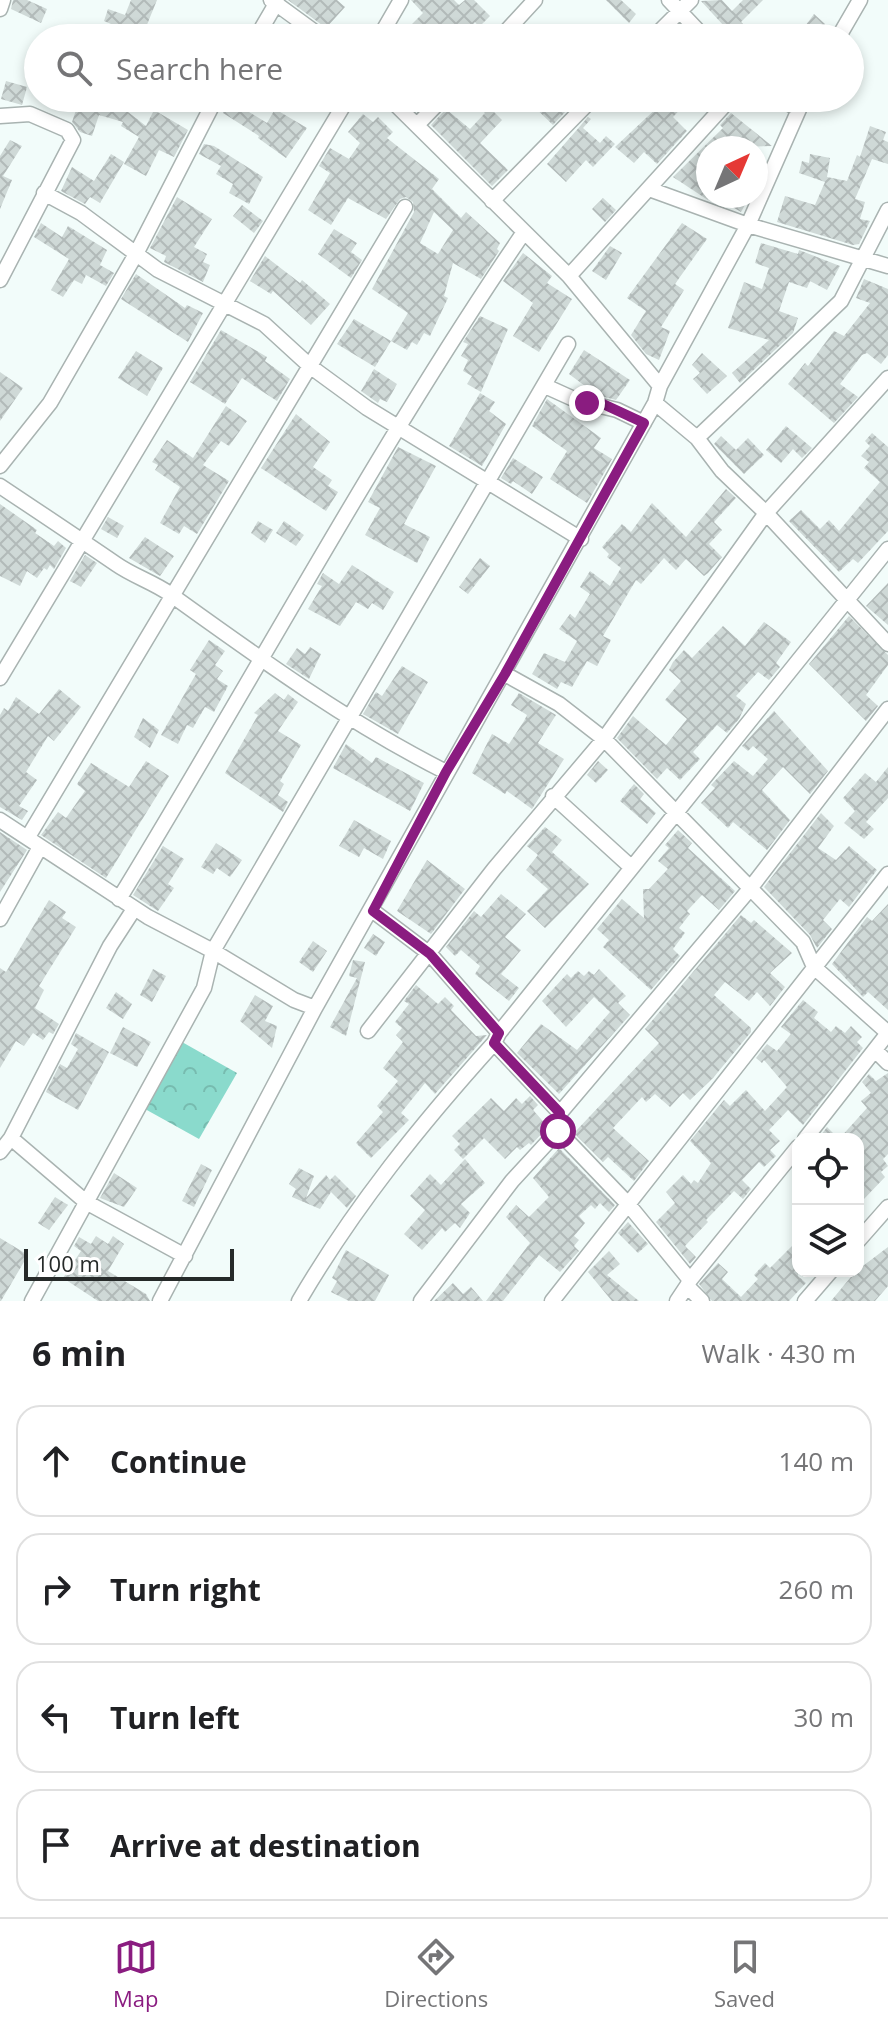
<!DOCTYPE html>
<html lang="en">
<head>
<meta charset="utf-8">
<style>
  :root { --surface:#fff; --page:#f6f6f6; --text:#202124; --muted:#757577; --line:#e0e0e0; --accent:#8a1c80 }
  body { margin:0; font-family:"Open Sans",sans-serif; background:var(--page); color:var(--text) }
  .controls { position:absolute; right:24px; bottom:24px; display:grid; overflow:hidden; border-radius:16px; box-shadow:0 4px 12px #0003 }
  .controls button { width:72px; height:72px; display:grid; place-items:center; padding:0; border:0; border-bottom:2px solid var(--line); background:var(--surface); color:var(--text); font:40px sans-serif }
  .compass { position:absolute; left:696px; top:136px; width:72px; height:72px; border-radius:50%; background:var(--surface); box-shadow:0 4px 12px #0003; rotate:44deg }
  .scale { position:absolute; left:24px; bottom:20px; width:210px; box-sizing:border-box; padding-left:8px; border:4px solid #262a29; border-top:0; font-size:22px; line-height:28px; white-space:nowrap; color:#262a29; -webkit-text-stroke:6px #fff; paint-order:stroke }
  .stop { position:absolute; width:24px; height:24px; margin:-18px; border:6px solid #8a1c80; border-radius:50%; background:#fff }
  .stop.end { background:#8a1c80; border-color:#fff; box-shadow:0 2px 8px #0008 }
  .list { margin:0; padding:0; list-style:none }
  h2 { display:flex; justify-content:space-between; align-items:center; height:104px; margin:0; padding:0 32px; font-size:34px }
  h2 small { font-size:26px; font-weight:400; color:var(--muted) }
  .list li { display:grid; grid-template-columns:52px 1fr auto; gap:24px; align-items:center; box-sizing:border-box; height:112px; margin:0 16px 16px; padding:0 16px; border:2px solid var(--line); border-radius:24px }
  .list b { display:block; font-size:30px; white-space:nowrap }
  .list em { font-size:26px; font-style:normal; color:var(--muted) }
  .icon { flex:none; width:44px; height:44px; fill:none; stroke:currentColor; stroke-width:2; stroke-linecap:round; stroke-linejoin:round }
  .map { position:relative; flex:none; width:888px; height:1301px; overflow:hidden }
  .search { position:absolute; background:var(--surface); box-shadow:0 4px 12px #0003; left:24px; right:24px; top:24px; height:88px; display:flex; align-items:center; gap:20px; box-sizing:border-box; padding:0 28px; border-radius:44px; color:var(--muted); font-size:30px }
  .sheet { height:616px; background:var(--surface) }
  nav { display:flex; justify-content:space-around; align-items:center; box-sizing:border-box; height:112px; border-top:2px solid var(--line); background:var(--surface); font-size:22px; color:var(--muted) }
  nav a { display:grid; justify-items:center; gap:4px }
  nav .on { color:var(--accent) }
  .map>svg:first-child { display:block }
  .park { fill:url(#park-crowns) }
  .building { fill:url(#building-cross-hatch); fill-rule:evenodd }
  .lines { fill:none; stroke-linecap:round; stroke-linejoin:round }
  .street-casing { stroke:#a9b3b1; stroke-width:17 }
  .street { stroke:#fff; stroke-width:14 }
  .route { stroke:#8a1c80; stroke-width:10 }
</style>
</head>
<body>
<div class="map">
<svg width="888" height="1301" viewBox="0 0 888 1301">
  <defs>
    <pattern id="park-crowns" width="20" height="18" patternUnits="userSpaceOnUse" patternTransform="scale(2)"><rect width="20" height="18" fill="#8adacc"/><path d="M2 6a3 3 0 1 1 6 0M12 15a3 3 0 1 1 6 0" fill="none" stroke="#77bbaf"/></pattern>
    <pattern id="building-cross-hatch" width="8" height="8" patternUnits="userSpaceOnUse" patternTransform="scale(2)"><rect width="8" height="8" fill="#cfd9d7"/><path d="M0 0l8 8M0 8l8-8" fill="none" stroke="#b2bab9"/></pattern>
  </defs>
  <rect width="100%" height="100%" fill="#f2fcfa"/>
  <path class="park" d="M182,1042L237,1073L199,1139L145,1109Z"/>
  <path class="building" d="M13,0H27L47,9L41,23L11,9Z
    M131,0H157L142,37L104,21L108,9L125,15Z
    M288,0H337L345,7L326,28Z
    M411,0H454L459,5L465,0H474L490,16L479,27L475,22L460,38H425L411,25L423,13Z
    M606,0H621L636,14L629,23Z
    M722,0L732,11L743,0H763L741,22L757,38H735L701,1Z
    M814,14L825,24L815,38L803,29Z
    M6,81L27,87L22,105L1,99Z
    M92,98H110L146,126L154,110L188,130L174,157L159,150L146,176L124,164L139,137L121,126L123,122L99,115L92,136L80,132L72,122L79,101L90,105Z
    M469,98H504L492,110L502,120L480,143L508,170L492,186L431,125L446,109L470,129L485,113Z
    M525,98H578L553,125Z
    M655,98H717L705,111L691,98L673,117L687,131L657,164L644,152L634,163L615,147L661,104Z
    M231,101L267,123L275,109L307,128L286,158L258,138L259,136L223,113Z
    M731,113L772,146L705,148L708,200L673,177L723,128L720,125Z
    M363,114L373,122L378,117L393,132L387,138L439,179L432,189L461,218L466,212L500,243L497,249L499,251L481,279L453,263L444,296L448,298L430,336L424,333L417,345L412,342L407,350L391,341L408,313L372,289L414,212L413,202L406,197L400,199L386,219L348,198L331,225L308,210L330,173L319,166L330,148L349,159L360,143L348,132ZM434,212L453,230L438,254L420,243Z
    M588,117L591,119L583,128L600,143L606,136L615,144L593,167L586,160L566,182L547,164Z
    M870,126L886,132L883,140L888,142V164L872,159L855,199L865,202L860,219L870,221L859,244L853,245L777,222L785,196L815,205L825,182L799,173L802,161L809,163L810,154L830,158L827,177L847,181L857,155L860,157Z
    M10,140L22,146L3,176L12,180L0,209V156Z
    M204,144L214,146L263,177L249,204L229,193L233,184L216,174L221,166L199,154Z
    M111,154L124,162L100,203L90,197L85,204L61,191L72,167L94,181Z
    M714,196H750L741,212Z
    M177,197L212,219L194,247L207,254L203,262L210,265L203,282L164,262L166,256L150,248Z
    M603,198L616,210L605,222L592,209Z
    M242,205L263,221L254,233L233,216Z
    M41,223L62,237L68,226L107,250L100,265L114,273L106,286L86,275L82,284L74,280L63,297L51,290L69,259L34,237Z
    M682,223L707,239L675,284L684,290L661,327L670,331L659,360L646,354L631,335L646,311L627,298Z
    M334,229L357,243L351,252L362,260L351,278L318,254Z
    M761,243L798,254L799,250L840,266L827,290L810,281L807,288L789,282L779,311L798,318L793,333L740,383L732,373L769,340L728,328L744,282L762,289L769,268L755,263Z
    M610,246L622,253L606,280L592,271Z
    M523,253L552,276L547,283L572,299L539,352L513,336L533,303L503,281Z
    M265,256L300,283L302,280L330,304L311,325L273,291L271,294L250,281Z
    M136,274L185,308L187,305L203,313L188,342L121,299Z
    M864,279L888,289V355L881,364L867,353L862,355L840,384L858,397L834,423L788,384L805,363L808,366L834,331L844,336L870,303L856,298Z
    M480,316L508,329L481,392L467,384L472,376L463,371L468,360L461,356L468,344L463,342Z
    M354,319L391,341L375,367L337,344Z
    M221,330L267,357L265,361L290,379L277,401L242,378L225,404L190,382Z
    M584,350L630,380L616,400L597,395L569,374Z
    M136,351L163,368L147,396L118,378Z
    M702,353L727,376L707,394L693,379L700,373L692,365Z
    M374,369L397,384L387,402L380,399L378,403L361,391Z
    M0,372L23,388L0,421Z
    M480,393L495,402L489,411L506,424L482,466L449,446Z
    M547,399L601,438L594,448L612,459L587,503L550,479L567,451L532,426Z
    M226,406L247,421L229,446L221,441L203,465L229,481L197,534L184,526L179,534L160,523L180,487L155,470L158,465L152,462L167,440L193,458Z
    M296,414L330,442L313,467L332,480L328,486L338,492L326,511L261,468Z
    M786,426L812,448L802,458L793,449L781,463L766,450Z
    M872,433L888,447V531L858,563L853,559L839,572L789,521L801,510L820,529L829,520L839,531L880,482L864,468L869,462L861,456L870,446L865,441Z
    M721,436L736,450L748,438L764,455L744,474L714,444Z
    M398,447L436,466L404,524L430,537L417,563L365,535L380,508L368,502Z
    M513,458L543,477L532,494L513,481L511,484L501,478Z
    M726,489L736,498L714,522L722,530L709,544L722,557L708,573L704,576L686,559L676,570L664,558L641,584L636,580L603,636L611,640L597,666L587,661L572,687L561,682L557,689L532,674L544,653L565,662L577,641L559,629L570,614L575,618L590,594L580,587L590,571L610,586L621,568L607,557L609,554L602,547L622,524L631,532L652,503L686,537Z
    M0,504L37,530L35,533L54,546L58,541L66,548L54,569L50,565L47,570L44,568L37,578L27,571L20,586L0,576Z
    M108,517L124,526L117,538L101,529Z
    M258,521L273,530L265,543L251,533Z
    M284,521L304,535L296,546L276,533Z
    M145,537L174,556L160,576L129,558Z
    M85,555L97,563L81,587L70,581Z
    M480,558L490,566L468,594L459,587Z
    M352,565L394,592L383,610L372,603L368,609L356,602L340,626L308,609L322,586L317,584L323,573L339,584Z
    M888,583V625L866,606Z
    M849,616L888,655V665L866,695L878,706L866,721L809,664Z
    M764,622L791,642L776,663L780,667L769,680L758,672L736,696L746,704L739,719L727,733L717,725L693,752L700,759L680,780L667,768L657,779L617,738L633,716L666,745L687,719L665,700L681,681L669,670L673,662L684,650L692,658L723,626L745,646Z
    M209,640L225,651L215,665L223,671L217,679L228,686L214,712L205,707L193,728L187,725L178,744L161,735L196,674L190,670Z
    M310,647L321,654L309,679L286,664L297,648L305,654Z
    M402,666L428,682L398,734L363,714L376,692L382,696Z
    M59,689L81,707L54,741L48,736L26,772L37,780L19,806L28,811L22,820L0,807V715L4,708L8,711L16,697L39,714Z
    M275,693L284,700L288,694L298,702L278,731L301,745L280,781L284,784L278,795L288,802L283,812L225,773L258,715L254,713Z
    M519,693L556,715L538,743L564,759L532,809L507,791L505,794L472,773L492,734L509,744L524,721L527,715L511,705Z
    M774,711L828,771L810,794L783,767L762,790L790,820L767,850L733,822L728,828L701,803L715,788L711,785L734,761L753,776L768,759L753,746L748,751L742,746Z
    M143,718L159,730L150,748L134,737Z
    M346,744L372,763L376,757L424,783L410,811L333,768Z
    M146,761L169,776L106,878L41,835L58,812L66,818L85,791L77,784L91,763L129,787Z
    M598,761L608,770L596,783L587,775Z
    M888,767V798L866,822L874,829L864,839L844,823L855,811L843,798L865,773L876,782Z
    M634,784L644,794L640,799L656,813L647,824L620,801Z
    M821,813L834,826L818,848L836,860L849,846L877,870L849,907L840,899L823,920L832,929L817,948L810,935L764,887Z
    M354,820L391,841L383,859L364,848L359,857L339,846Z
    M545,827L562,840L552,852L589,884L545,928L527,911L548,889L526,870L538,855L527,846Z
    M678,830L692,843L688,848L735,891L719,910L702,895L687,911L690,914L679,928L685,933L673,949L680,956L651,990L603,947L609,940L597,929L622,899L644,918L643,889H649L668,869L658,861L669,848L665,845Z
    M0,832L27,850L0,892Z
    M216,843L242,860L230,877L217,868L213,874L201,867Z
    M163,846L184,859L168,884L174,888L158,911L133,895Z
    M427,860L465,889L431,934L397,911Z
    M501,894L526,914L505,937L521,950L501,974L519,988L509,1001L475,974L480,966L461,950L455,956L446,947L474,911L481,917Z
    M49,900L66,912L62,918L76,927L39,986L44,990L35,1008L59,1024L53,1034L49,1032L43,1040L33,1033L24,1046L16,1041L0,1068V968L6,972Z
    M888,904V1010L868,992L863,997L832,964L867,917L872,921Z
    M741,915L751,923L754,920L792,953L770,973L785,987L770,1006L757,992L749,1001L725,982L714,995L751,1028V1032L713,1078L690,1100L683,1093L670,1107L655,1094L646,1102L642,1097L613,1128L649,1161L634,1181L608,1157L603,1162L574,1133L659,1043L645,1029Z
    M373,934L385,942L376,956L364,948Z
    M313,941L327,951L313,972L299,962Z
    M353,960L365,962L346,1036L330,1027L357,978L349,976Z
    M153,969L166,976L152,1002L140,995Z
    M599,969L626,996L618,1003L630,1015L559,1094L517,1053L541,1024L577,1050L610,1012L594,997L566,1027L542,1001L567,974L571,978L578,971L584,976L589,971L594,975Z
    M416,985L438,1004L445,997L454,1006L451,1010L476,1036L487,1035L435,1094L425,1083L401,1113L409,1120L371,1158L356,1143L383,1112L377,1106L398,1081L383,1068L403,1042L396,1035L402,1028L395,1022L409,1004L404,1001Z
    M116,992L132,1004L123,1019L106,1008Z
    M255,995L273,1006L265,1021L277,1026L272,1048L240,1021Z
    M803,1000L818,1012L814,1018L831,1032L836,1026L845,1033L851,1026L862,1037L857,1042L863,1048L803,1125L788,1110L769,1130L780,1141L770,1150L776,1156L764,1167L759,1162L742,1180L751,1189L743,1199L734,1191L706,1220L708,1222L685,1246L696,1257L690,1264L656,1222L675,1203L666,1192L683,1175L691,1184L694,1180L698,1183L711,1163L690,1141L724,1100L730,1106L746,1090L765,1111L787,1087L764,1060L762,1063L756,1058L767,1044L777,1051L791,1034L781,1027Z
    M123,1027L151,1042L137,1067L110,1053Z
    M76,1033L109,1052L78,1110L46,1092L60,1064L67,1068L78,1049L71,1044Z
    M888,1073V1154L883,1159L888,1166L881,1172L885,1177L858,1205V1139H818L827,1127L839,1139L867,1108L861,1101L871,1093L862,1082L869,1074L876,1081Z
    M530,1096L538,1105L533,1110L548,1127L531,1145L529,1143L520,1150L517,1147L505,1159L484,1138L463,1159L454,1150L460,1144L452,1136L491,1098L504,1111L516,1098L522,1104Z
    M559,1148L615,1205L609,1212L600,1203L595,1209L591,1205L579,1216L585,1223L574,1236L579,1240L574,1246L579,1251L560,1272L539,1255L503,1301H486L530,1243L506,1217L516,1205L529,1217L549,1197L533,1178Z
    M465,1159L485,1183L461,1204L470,1213L460,1228L455,1223L445,1232L442,1228L422,1250L404,1234L425,1210L410,1196L430,1174L441,1185Z
    M201,1164L212,1170L194,1207L182,1201Z
    M299,1168L314,1176L306,1198L326,1175L330,1180L335,1175L356,1196L347,1208L331,1192L320,1209L292,1197L296,1189L289,1184Z
    M114,1173L137,1188L124,1207L100,1198Z
    M55,1197L68,1205L49,1230L38,1223Z
    M628,1222L648,1244L638,1253L618,1233Z
    M96,1236L108,1244L113,1236L124,1244L108,1271L146,1294L150,1301H98L63,1278L81,1251L74,1246L79,1237L91,1244Z
    M0,1238L28,1255L1,1301H0Z
    M798,1240V1276L806,1283L789,1301H712L699,1284L718,1263L728,1272L722,1279L741,1297L758,1279L754,1275L765,1263L770,1268Z
    M888,1247V1286L875,1301H831L855,1272Z
    M346,1250L389,1275L375,1301H349L331,1292L337,1281L332,1278Z
    M609,1251L620,1264L607,1275L639,1301H612L588,1272Z
    M453,1283L463,1294L471,1287L483,1301H434Z"/>
  <g class="lines">
    <defs>
      <path id="street" d="M271,0L323,38
        M669,0L705,38
        M0,9L3,0
        M256,38L277,2
        M379,38L401,0
        M500,38L535,0
        M653,38L691,0
        M838,38L860,0
        M389,98L569,276L660,386
        M777,98L797,108
        M0,116L30,114L67,130L73,140L0,280
        M417,125L443,98
        M649,189L748,225L888,266
        M44,193L81,213L158,270L264,324L311,367L367,408L581,539
        M492,201L593,98
        M569,276L731,98
        M545,386L576,400L617,410L644,423
        M655,403L697,438L722,471L766,513L888,644
        M697,438L841,301L888,210
        M0,466L50,403L136,254L216,98
        M0,486C39,512 78,538 116,564C133,576 153,582 170,594C259,658 347,722 446,772
        M505,674L559,704L604,739L803,942L814,967L888,1033
        M0,678L348,98
        M553,796L631,867
        M0,820L148,917L213,951L294,1000L315,1008
        M28,837L405,207
        M119,899C255,677 377,447 524,232
        M373,911L430,954L499,1033L494,1043L560,1113L558,1131L628,1204L690,1280L687,1286L702,1301
        M0,919L40,847
        M368,1031L494,869L604,739L766,513L888,378
        M499,1033L888,549
        M876,1051L888,1063
        M560,1113L749,890L888,709
        M11,1138L86,1202L185,1256
        M805,1139L888,1033
        M0,1152L11,1138L110,946L134,909
        M858,1241L888,1207
        M690,1280L798,1147
        M32,1301L204,988L213,951L568,344
        M160,1301L315,1008L655,403L660,386L748,225L804,98
        M299,1301C354,1207 421,1124 494,1043
        M421,1301L512,1181L558,1131
        M552,1301L888,874
        M677,1301L687,1286
        M805,1301L831,1271"/>
    </defs>
    <use href="#street" class="street-casing"/>
    <use href="#street" class="street"/>
  </g>
  <g class="lines">
    <path class="route" d="M558,1131L560,1113L494,1043L499,1033L430,954L373,911L446,772L505,674L644,423L603,404L587,403"/>
  </g>
</svg>
<div class="controls">
<button><svg class="icon" aria-label="locate" viewBox="0 0 24 24"><circle cx="12" cy="12" r="6"/><path d="M12 2v4M12 18v4M2 12h4M18 12h4"/></svg></button>
<button><svg class="icon" aria-label="layers" viewBox="0 0 24 24"><path d="M12 4l9 5-9 5-9-5zM3 14l9 5 9-5"/></svg></button>
</div>
<svg class="compass" viewBox="-18 -18 36 36"><path d="M0-13l5 13h-10z" fill="#e53935"/><path d="M0 13l5-13h-10z" fill="#757577"/></svg>
<div class="scale">100 m</div>
<div class="stop" style="left:558px;top:1131px"></div>
<div class="stop end" style="left:587px;top:403px"></div>
<div class="search"><svg class="icon" aria-label="search" viewBox="0 0 24 24"><circle cx="10" cy="10" r="6"/><path d="M15 15l6 6"/></svg>Search here</div>
</div>
<section class="sheet">
<h2>6 min<small>Walk · 430 m</small></h2>
<ul class="list">
<li><svg class="icon" aria-label="ahead" viewBox="0 0 24 24"><path d="M12 20V5M6 11l6-6 6 6"/></svg><div><b>Continue</b></div><em>140 m</em></li>
<li><svg class="icon" aria-label="right" viewBox="0 0 24 24"><path d="M7 20v-9h11M14 6l5 5-5 5"/></svg><div><b>Turn right</b></div><em>260 m</em></li>
<li><svg class="icon" aria-label="left" viewBox="0 0 24 24"><path d="M17 20v-9H6M10 6l-5 5 5 5"/></svg><div><b>Turn left</b></div><em>30 m</em></li>
<li><svg class="icon" aria-label="arrive" viewBox="0 0 24 24"><path d="M6 21V4h12l-3 4 3 4H6"/></svg><div><b>Arrive at destination</b></div></li>
</ul>
</section>
<nav>
<a class="on"><svg class="icon" aria-label="map" viewBox="0 0 24 24"><path d="M3 6l6-2 6 2 6-2v14l-6 2-6-2-6 2zM9 4v14M15 6v14"/></svg>Map</a>
<a><svg class="icon" aria-label="directions" viewBox="0 0 24 24"><path d="M12 3l9 9-9 9-9-9zM9 14v-3h6M13 9l2 2-2 2"/></svg>Directions</a>
<a><svg class="icon" aria-label="saved" viewBox="0 0 24 24"><path d="M7 4h10v16l-5-4-5 4z"/></svg>Saved</a>
</nav>
</body>
</html>
